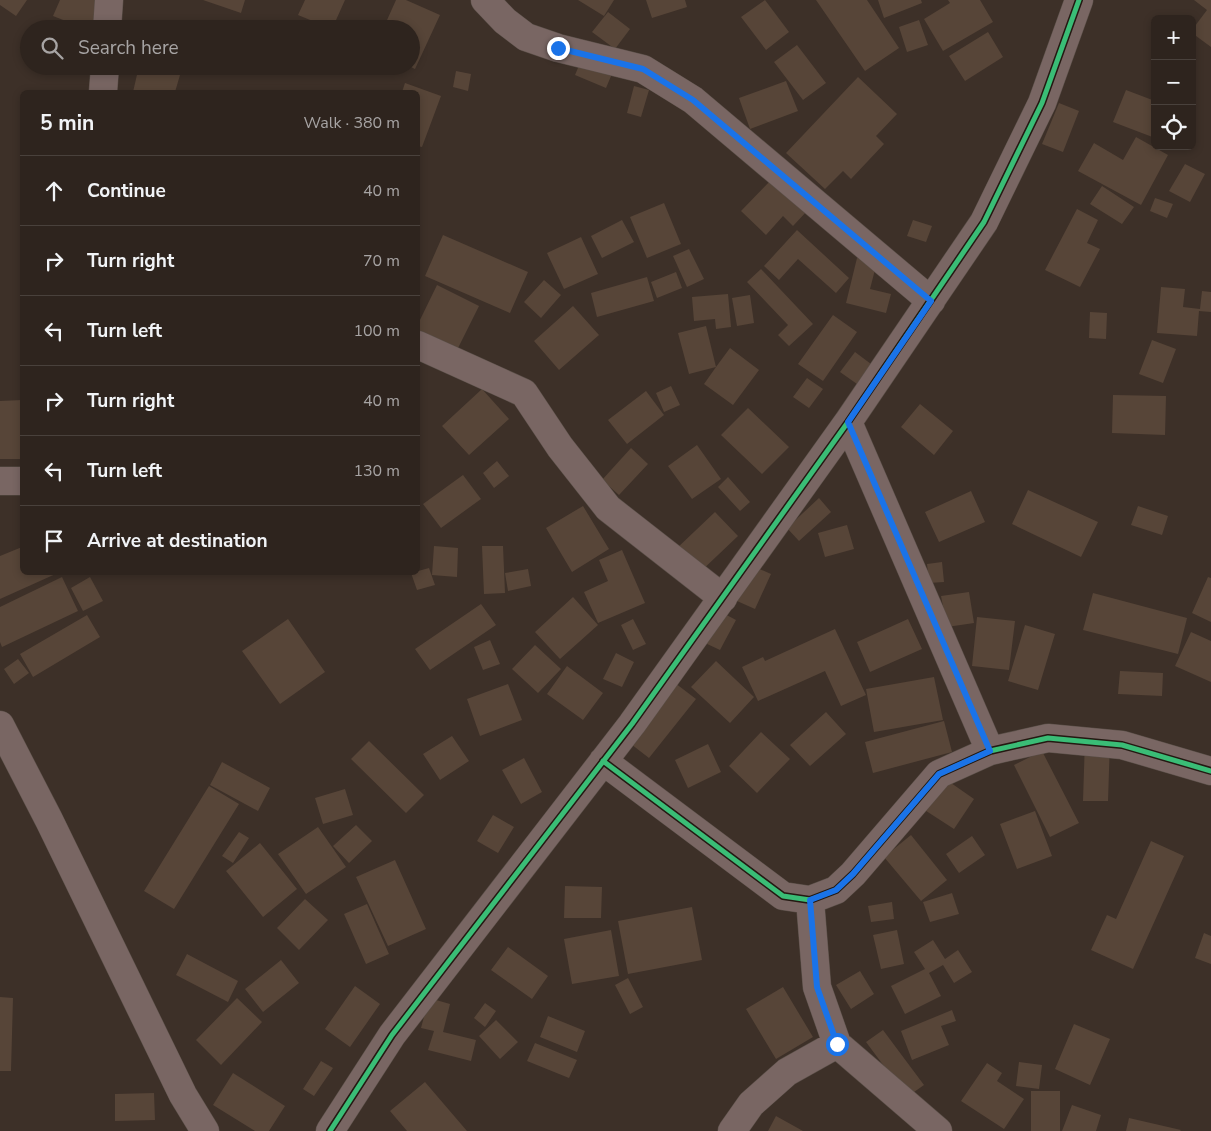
<!DOCTYPE html>
<html lang="en">
<head>
<meta charset="utf-8">
<style>
  :root { --surface:#2e241e; --page:#3a302b; --text:#f1f3f6; --muted:#a7a4a4; --line:#49413c }
  body { margin:0; font-family:"Nunito Sans",sans-serif; background:var(--page); color:var(--text) }
  .controls { position:absolute; right:15px; top:15px; display:grid; overflow:hidden; border-radius:8px; box-shadow:0 2px 8px #0003 }
  .controls button { width:45px; height:45px; display:grid; place-items:center; padding:0; border:0; border-bottom:1px solid var(--line); background:var(--surface); color:var(--text); font:25px sans-serif }
  .stop { position:absolute; width:15px; height:15px; margin:-11px; border:4px solid #1a73e8; border-radius:50%; background:#fff }
  .stop.end { background:#1a73e8; border-color:#fff; box-shadow:0 1px 5px #0008 }
  .list { margin:0; padding:0; list-style:none }
  h2 { display:flex; justify-content:space-between; align-items:center; height:65px; margin:0; padding:0 20px; font-size:21px }
  h2 small { font-size:16px; font-weight:400; color:var(--muted) }
  .list li { display:grid; grid-template-columns:32px 1fr auto; gap:15px; align-items:center; box-sizing:border-box; height:70px; padding:0 20px; border-top:1px solid var(--line) }
  .list b { display:block; font-size:19px; white-space:nowrap }
  .list em { font-size:16px; font-style:normal; color:var(--muted) }
  .icon { flex:none; width:28px; height:28px; fill:none; stroke:currentColor; stroke-width:2; stroke-linecap:round; stroke-linejoin:round }
  .map { position:relative; flex:none; width:1211px; height:1131px; overflow:hidden }
  .search { position:absolute; background:var(--surface); box-shadow:0 2px 8px #0003; left:20px; top:20px; width:400px; height:55px; display:flex; align-items:center; gap:12px; box-sizing:border-box; padding:0 18px; border-radius:28px; color:var(--muted); font-size:19px }
  .panel { position:absolute; background:var(--surface); box-shadow:0 2px 8px #0003; left:20px; top:90px; width:400px; height:485px; border-radius:8px }
  .map>svg:first-child { display:block }
  .building { fill:#574538 }
  .lines { fill:none; stroke-linecap:round; stroke-linejoin:round }
  .minor-casing { stroke:#594e47; stroke-width:29 }
  .minor { stroke:#796663; stroke-width:28 }
  .cycleway-casing { stroke:#241912; stroke-width:8 }
  .cycleway { stroke:#3abd76; stroke-width:5 }
  .route { stroke:#1a73e8; stroke-width:6 }
</style>
</head>
<body>
<div class="map">
<svg width="1211" height="1131" viewBox="0 0 1211 1131">
  <rect width="100%" height="100%" fill="#3d3028"/>
  <path class="building" d="M0,0H27L16,16L0,5Z
    M60,0H112L100,29H86L53,16Z
    M203,0H245L241,13Z
    M305,0H345L332,29L298,15Z
    M396,0H406L440,15L415,69L411,67V29H383Z
    M578,0H614L604,16Z
    M646,0H685L687,7L652,18Z
    M765,0L789,32L766,50L741,17Z
    M816,0H867L899,48L865,71Z
    M878,0H921L922,3L884,18Z
    M948,0H980L993,22L943,51L924,19L950,3Z
    M1194,0H1211V47L1192,33V30L1207,10Z
    M608,12L630,29L615,49L592,32Z
    M919,20L928,45L907,52L899,27Z
    M988,32L1003,57L965,81L949,56Z
    M797,45L826,83L803,100L774,62Z
    M583,56L614,69L606,88L575,75Z
    M139,66L180,75L175,92H133Z
    M456,71L471,74L468,91L453,87Z
    M858,77L897,114L876,136L884,144L851,179L843,171L825,189L786,153Z
    M786,81L798,111L750,129L739,98Z
    M405,83L441,96L422,147L418,146V92H402Z
    M634,86L649,90L641,117L627,113Z
    M1126,90L1155,101V138L1113,122Z
    M1059,103L1079,111L1063,152L1042,144Z
    M1136,137L1168,155L1141,205L1078,171L1094,143L1123,160Z
    M1185,164L1205,174L1190,202L1169,191Z
    M773,178L807,211L793,226L783,216L766,235L741,211Z
    M1102,186L1134,207L1122,224L1090,204Z
    M1155,198L1173,204L1167,218L1150,211Z
    M664,203L681,244L647,258L630,217Z
    M1077,209L1098,220L1087,243L1100,249L1080,287L1045,270Z
    M622,220L634,242L602,258L591,236Z
    M913,220L932,226L926,242L907,236Z
    M797,230L849,278L836,293L798,259L779,280L764,266Z
    M443,235L528,272L510,313L425,276Z
    M581,237L598,274L564,289L547,253Z
    M689,249L704,279L687,287L673,256Z
    M857,258L877,262L870,289L891,294L886,313L846,303Z
    M761,269L813,324L789,346L778,335L788,325L747,282Z
    M676,272L682,288L657,298L651,282Z
    M647,277L654,301L597,317L591,293Z
    M544,280L561,295L541,318L524,302Z
    M437,285L479,306L456,352L418,333V324Z
    M1161,287L1185,289L1183,307L1200,309L1202,291L1211,292V312L1199,311L1197,336L1157,333Z
    M728,294L731,327L716,329L715,319L694,321L692,297Z
    M750,295L754,323L737,326L732,298Z
    M573,306L599,335L559,370L534,341Z
    M1090,312L1107,313L1106,339L1089,338Z
    M833,315L857,332L823,381L798,364Z
    M706,326L716,367L730,348L759,370L733,405L704,384L716,367L689,374L678,333Z
    M1152,340L1176,349L1163,383L1139,374Z
    M855,352L871,364L857,384L840,372Z
    M807,378L823,389L809,408L793,397Z
    M671,386L680,405L664,412L656,393Z
    M482,389L509,419L469,455L442,426Z
    M646,391L664,415L627,444L608,420Z
    M1113,395L1166,396L1165,435L1112,433Z
    M22,400V459H0V401Z
    M920,404L953,431L934,455L901,427Z
    M748,408L789,447L762,474L721,435Z
    M697,445L721,479L692,499L668,466Z
    M631,448L648,464L619,495L602,480Z
    M497,461L509,476L494,488L483,473Z
    M463,475L481,499L441,528L423,504Z
    M728,477L750,502L740,511L718,487Z
    M1028,490L1098,522L1081,557L1012,524Z
    M971,491L985,522L939,542L925,512Z
    M819,498L831,512L799,541L787,528Z
    M583,506L609,549L572,572L546,528Z
    M1138,506L1168,516L1162,535L1131,525Z
    M715,512L738,536L698,574L675,550Z
    M847,525L854,549L825,557L818,533Z
    M434,546L458,548L457,577L432,575Z
    M482,546H503L505,593L484,594Z
    M22,547V572H60L0,599V556Z
    M622,550L645,603L598,623L584,592L608,581L599,560Z
    M942,562L944,582L929,583L927,564Z
    M753,566L771,574L755,609L737,601Z
    M429,568L435,585L417,590L411,573Z
    M528,569L531,586L508,591L505,573Z
    M62,577L78,611L2,647L0,642V607Z
    M90,577L103,601L83,611L71,588Z
    M1208,577L1211,578V622L1192,613Z
    M969,592L974,623L947,627L941,596Z
    M1093,593L1187,618L1178,654L1083,630Z
    M573,597L598,625L560,659L535,632Z
    M481,604L496,625L430,670L415,649Z
    M721,612L736,620L720,650L705,643Z
    M87,615L100,637L33,677L20,654Z
    M977,617L1015,621L1009,670L972,666Z
    M288,619L325,672L280,704L242,651Z
    M633,619L646,644L633,650L621,625Z
    M908,619L922,649L870,672L857,642Z
    M1025,625L1055,634L1038,690L1008,681Z
    M835,629L866,695L841,706L825,671L758,701L742,667L763,657L765,661Z
    M1191,632L1211,641V682L1175,666Z
    M490,640L500,664L483,670L474,647Z
    M535,645L561,669L538,693L512,669Z
    M616,653L634,662L622,687L603,679Z
    M18,659L29,673L14,684L4,669Z
    M716,661L754,697L730,723L691,687Z
    M567,666L603,693L583,720L547,694Z
    M1120,671L1163,673L1162,696L1118,694Z
    M934,677L943,720L874,732L866,689Z
    M675,683L696,699L649,758L627,741Z
    M508,684L522,720L480,736L467,699Z
    M826,712L846,734L810,766L790,745Z
    M944,721L952,752L873,773L865,742Z
    M761,732L790,759L757,793L729,766Z
    M452,736L469,761L440,780L423,754Z
    M1085,739L1110,740L1108,801H1083Z
    M369,741L424,795L406,813L351,759Z
    M708,744L721,772L688,788L675,760Z
    M1042,751L1079,823L1050,837L1014,765Z
    M524,758L542,792L521,804L502,770Z
    M222,762L270,788L258,811L210,785Z
    M941,776L974,799L954,829L920,807Z
    M209,786L239,804L174,909L144,891Z
    M345,789L353,815L323,824L315,798Z
    M1035,811L1052,856L1017,869L1000,824Z
    M493,815L514,827L498,853L477,841Z
    M356,825L372,841L349,863L333,846Z
    M318,827L346,867L306,894L278,854Z
    M239,832L249,838L233,863L222,856Z
    M911,835L947,880L921,901L884,857Z
    M972,836L985,855L959,873L946,854Z
    M1151,841L1184,856L1133,969L1091,950L1107,915L1116,919Z
    M260,843L297,889L263,917L226,871Z
    M395,860L426,929L388,946L356,877Z
    M565,886L602,887L601,918H564Z
    M952,893L959,914L930,922L923,902Z
    M305,899L328,920L299,950L277,928Z
    M892,902L894,919L871,922L868,906Z
    M367,904L389,954L366,964L344,914Z
    M692,907L702,960L628,974L618,921Z
    M611,930L619,976L572,984L564,939Z
    M897,930L904,964L881,969L873,935Z
    M1204,933L1211,936V964L1195,958Z
    M933,940L945,959L958,950L972,972L954,983L943,965L929,973L941,996L905,1014L891,986L925,969L914,952Z
    M508,947L548,976L532,999L491,970Z
    M187,954L238,981L228,1002L176,975Z
    M281,960L299,983L263,1012L245,989Z
    M860,971L874,994L851,1009L836,985Z
    M628,978L643,1007L630,1014L615,985Z
    M355,986L380,1004L350,1047L325,1029Z
    M783,987L813,1037L776,1059L746,1009Z
    M0,997L13,998L11,1071H0Z
    M237,998L262,1022L221,1065L196,1040Z
    M429,998L450,1004L443,1032L476,1040L471,1061L428,1050L434,1031L421,1028Z
    M485,1003L496,1011L485,1027L474,1018Z
    M952,1010L956,1021L941,1026L949,1045L912,1060L901,1031Z
    M548,1016L585,1031L577,1052L540,1037Z
    M496,1020L518,1042L500,1059L479,1036Z
    M1074,1024L1110,1039L1090,1085L1055,1069Z
    M883,1030L924,1085L907,1097L866,1042Z
    M535,1043L577,1060L569,1078L527,1061Z
    M321,1061L333,1068L314,1096L303,1089Z
    M1019,1062L1042,1065L1039,1089L1016,1086Z
    M987,1063L1002,1073L997,1081L1024,1099L1004,1129L961,1101Z
    M233,1073L285,1106L269,1131H255L213,1105Z
    M425,1082L467,1131H407L390,1111Z
    M1031,1091H1060V1131H1031Z
    M154,1093L155,1120L115,1121V1094Z
    M1072,1105L1101,1115L1096,1131H1062Z
    M776,1116L803,1131H768Z
    M1129,1118L1181,1130L1180,1131H1126Z"/>
  <g class="lines">
    <defs>
      <path id="minor" d="M485,0L505,21L526,37L558,48L643,69L693,100L931,301
        M107,29L109,0
        M103,92L105,66
        M418,345L524,393L560,447L608,508L723,598
        M848,422L990,751
        M0,481H22
        M0,725L49,820L183,1095L205,1131
        M603,761L783,896L810,900L836,890L853,874L939,774L990,751L1048,738L1122,745L1211,771
        M810,900L817,987L837,1044L938,1131
        M330,1131L392,1035L632,724L848,422L984,222L1042,103L1079,0
        M732,1131L751,1104L787,1072L837,1044"/>
    </defs>
    <use href="#minor" class="minor-casing"/>
    <use href="#minor" class="minor"/>
    <defs>
      <path id="cycleway" d="M603,761L783,896L810,900L836,890L853,874L939,774L990,751L1048,738L1122,745L1211,771
        M330,1131L392,1035L632,724L848,422L984,222L1042,103L1079,0"/>
    </defs>
    <use href="#cycleway" class="cycleway-casing"/>
    <use href="#cycleway" class="cycleway"/>
  </g>
  <g class="lines">
    <path class="route" d="M558,48L643,69L693,100L931,301L848,422L990,751L939,774L853,874L836,890L810,900L817,987L837,1044"/>
  </g>
</svg>
<div class="controls">
<button>+</button>
<button>−</button>
<button><svg class="icon" aria-label="locate" viewBox="0 0 24 24"><circle cx="12" cy="12" r="6"/><path d="M12 2v4M12 18v4M2 12h4M18 12h4"/></svg></button>
</div>
<div class="stop" style="left:837px;top:1044px"></div>
<div class="stop end" style="left:558px;top:48px"></div>
<div class="search"><svg class="icon" aria-label="search" viewBox="0 0 24 24"><circle cx="10" cy="10" r="6"/><path d="M15 15l6 6"/></svg>Search here</div>
<section class="panel">
<h2>5 min<small>Walk · 380 m</small></h2>
<ul class="list">
<li><svg class="icon" aria-label="ahead" viewBox="0 0 24 24"><path d="M12 20V5M6 11l6-6 6 6"/></svg><div><b>Continue</b></div><em>40 m</em></li>
<li><svg class="icon" aria-label="right" viewBox="0 0 24 24"><path d="M7 20v-9h11M14 6l5 5-5 5"/></svg><div><b>Turn right</b></div><em>70 m</em></li>
<li><svg class="icon" aria-label="left" viewBox="0 0 24 24"><path d="M17 20v-9H6M10 6l-5 5 5 5"/></svg><div><b>Turn left</b></div><em>100 m</em></li>
<li><svg class="icon" aria-label="right" viewBox="0 0 24 24"><path d="M7 20v-9h11M14 6l5 5-5 5"/></svg><div><b>Turn right</b></div><em>40 m</em></li>
<li><svg class="icon" aria-label="left" viewBox="0 0 24 24"><path d="M17 20v-9H6M10 6l-5 5 5 5"/></svg><div><b>Turn left</b></div><em>130 m</em></li>
<li><svg class="icon" aria-label="arrive" viewBox="0 0 24 24"><path d="M6 21V4h12l-3 4 3 4H6"/></svg><div><b>Arrive at destination</b></div></li>
</ul>
</section>
</div>
</body>
</html>
